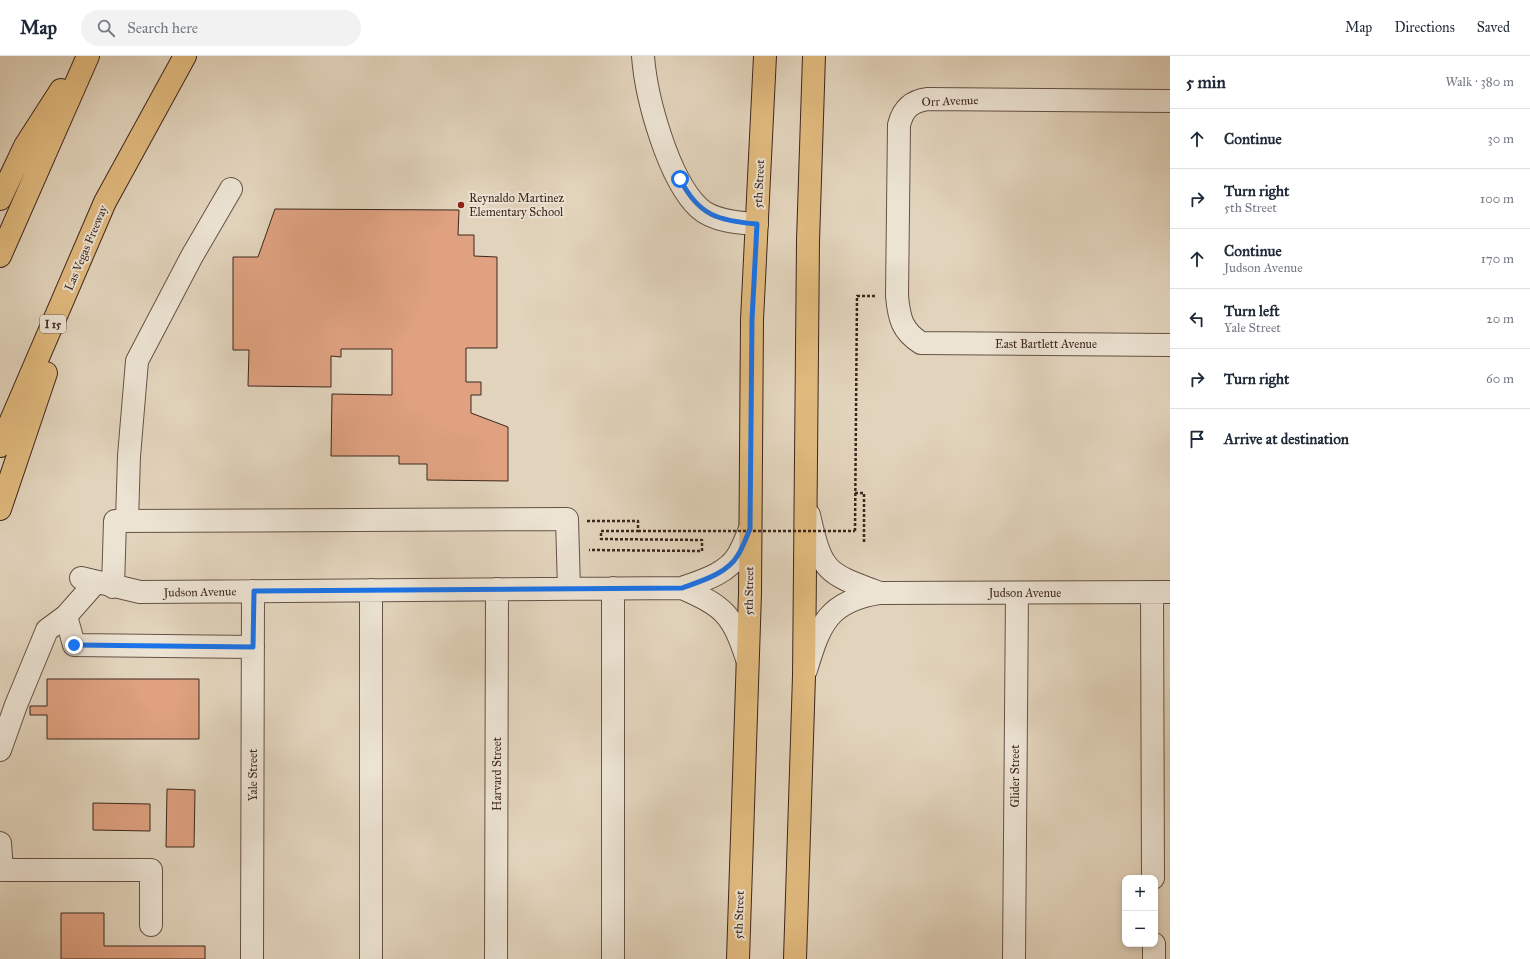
<!DOCTYPE html>
<html lang="en">
<head>
<meta charset="utf-8">
<style>
  :root { --surface:#fff; --page:#f2f2f3; --text:#1f2937; --muted:#747a83; --line:#e0e1e3 }
  body { margin:0; font-family:"IM FELL Great Primer",serif; background:var(--page); color:var(--text) }
  .controls { position:absolute; right:12px; bottom:12px; display:grid; overflow:hidden; border-radius:8px; box-shadow:0 2px 6px #0003 }
  .controls button { width:36px; height:36px; display:grid; place-items:center; padding:0; border:0; border-bottom:1px solid var(--line); background:var(--surface); color:var(--text); font:20px sans-serif }
  .stop { position:absolute; width:12px; height:12px; margin:-9px; border:3px solid #1a73e8; border-radius:50%; background:#fff }
  .stop.end { background:#1a73e8; border-color:#fff; box-shadow:0 1px 4px #0008 }
  .list { margin:0; padding:0; list-style:none }
  h2 { display:flex; justify-content:space-between; align-items:center; height:52px; margin:0; padding:0 16px; font-size:17px }
  h2 small { font-size:13px; font-weight:400; color:var(--muted) }
  .list li { display:grid; grid-template-columns:26px 1fr auto; gap:12px; align-items:center; box-sizing:border-box; height:60px; padding:0 16px; border-top:1px solid var(--line) }
  .list b { display:block; font-size:15px; white-space:nowrap }
  .list p { margin:0; font-size:13px; white-space:nowrap; color:var(--muted) }
  .list em { font-size:13px; font-style:normal; color:var(--muted) }
  .icon { flex:none; width:22px; height:22px; fill:none; stroke:currentColor; stroke-width:2; stroke-linecap:round; stroke-linejoin:round }
  .map { position:relative; flex:none; width:1170px; height:903px; overflow:hidden }
  header { display:flex; align-items:center; gap:24px; box-sizing:border-box; height:56px; padding:0 20px; background:var(--surface); border-bottom:1px solid var(--line) }
  header strong { font-size:19px }
  nav { display:flex; gap:22px; margin-inline-start:auto; font-size:14px }
  .search { width:280px; height:36px; background:var(--page); display:flex; align-items:center; gap:10px; box-sizing:border-box; padding:0 14px; border-radius:22px; color:var(--muted); font-size:15px }
  main { display:flex }
  aside { flex:1; background:var(--surface) }
  .map>svg:first-child { display:block }
  .building { fill:#dfa180; stroke:#3d261e }
  .lines { fill:none; stroke-linecap:round; stroke-linejoin:round }
  .minor-casing { stroke:#665246; stroke-width:24 }
  .major-casing { stroke:#3d261e; stroke-width:24 }
  .highway-casing { stroke:#3d261e; stroke-width:24 }
  .path { stroke:#3d261e; stroke-width:2.5; stroke-dasharray:3 2; stroke-linecap:butt }
  .minor { stroke:#ece3d3; stroke-width:22 }
  .major { stroke:#e1ba7e; stroke-width:22 }
  .highway { stroke:#e1ba7e; stroke-width:22 }
  .path-bridge { stroke:#3d261e; stroke-width:2.5; stroke-dasharray:3 2; stroke-linecap:butt }
  .route { stroke:#1a73e8; stroke-width:5 }
  .poi-dot { fill:#8f2418; stroke:#ece3d3; stroke-width:1.5 }
  .labels { text-anchor:middle; dominant-baseline:central; stroke-width:4; stroke-linejoin:round; paint-order:stroke }
  .shield { fill:#ece3d3; stroke:#725f54; stroke-width:1 }
  .shield-label { font-size:11px; font-weight:bold; fill:#3d261e }
  .street-label { font-size:12px; fill:#3d261e; stroke:#ece3d3 }
  .poi-label { font-size:12px; fill:#3d261e; stroke:#ece3d3; text-anchor:start }
</style>
</head>
<body>
<header>
<strong>Map</strong>
<div class="search"><svg class="icon" aria-label="search" viewBox="0 0 24 24"><circle cx="10" cy="10" r="6"/><path d="M15 15l6 6"/></svg>Search here</div>
<nav><a>Map</a><a>Directions</a><a>Saved</a></nav>
</header>
<main>
<div class="map">
<svg width="1170" height="903" viewBox="0 0 1170 903">
  <rect width="100%" height="100%" fill="#e2d4bc"/>
  <filter id="stains"><feTurbulence type="fractalNoise" baseFrequency=".005" numOctaves="4"/><feColorMatrix values="0 0 0 0 .2 0 0 0 0 .09 0 0 0 0 .02 0 0 0 .5 -.17"/></filter>
  <radialGradient id="worn" r=".72"><stop offset=".6" stop-color="#630" stop-opacity="0"/><stop offset="1" stop-color="#630" stop-opacity=".3"/></radialGradient>
  <path class="building" d="M275,153L459,154L458,179H474V200L497,201V292H466V326H481V339H471V357L508,371V425L427,424V408H399V400H331L332,338L392,339V293H341V301L331,300V331L248,330L249,294H233V201H258Z
    M47,623H199V683H47V659H30V650H47Z
    M167,733L195,734L194,791H166Z
    M93,747L150,748V775L93,774Z
    M61,857H104V890H205V903H61Z"/>
  <g class="lines">
    <defs>
      <path id="minor" d="M643,0C646,41 668,123 699,152C713,165 739,167 757,168
        M1170,45L928,43C911,45 903,53 899,69L897,240C899,262 902,275 921,287L1170,289
        M809,459C822,517 826,517 880,537
        M127,465L129,400L137,305L192,200L231,133
        M81,522L140,536L682,532C701,525 727,518 738,499C743,491 746,482 750,473
        M96,526L66,560L74,589L253,591
        M113,531L115,465L567,463L569,533
        M682,532C725,551 732,558 747,603
        M371,534V903
        M1152,536L1153,822
        M806,614C820,568 828,545 880,537L1170,536
        M0,694L16,649L47,574L66,560
        M0,787L2,814H151V869
        M1154,888V903
        M252,903L253,535
        M496,903L497,533
        M613,903V532
        M1014,903L1017,537"/>
      <path id="major" d="M738,903L750,537L752,264L765,0
        M795,903L804,620L808,185L814,0"/>
      <path id="highway" d="M0,143L25,90L61,34
        M0,200L88,0
        M0,390L105,146L185,0
        M0,453L46,317"/>
    </defs>
    <use href="#minor" class="minor-casing"/>
    <use href="#major" class="major-casing"/>
    <use href="#highway" class="highway-casing"/>
    <path class="path" d="M855,437H864V487
      M587,465H638V475H601V483L702,484V495L589,494
      M855,475L857,240H877"/>
    <use href="#minor" class="minor"/>
    <use href="#major" class="major"/>
    <use href="#highway" class="highway"/>
    <path class="path-bridge" d="M638,475H855"/>
  </g>
  <g class="lines">
    <path class="route" d="M74,589L253,591L254,535L682,532C701,525 727,518 738,499C743,491 746,482 750,473L752,264L757,168C718,165 698,159 680,123"/>
  </g>
  <circle class="poi-dot" cx="461" cy="149" r="4"/>
  <g class="labels">
    <rect class="shield" x="40" y="259" width="26" height="18" rx="3"/>
    <g class="shield-label">
      <text x="53" y="268">I 15</text>
    </g>
    <g class="street-label">
      <text transform="translate(950 45) rotate(-2)">Orr Avenue</text>
      <text transform="translate(759 128) rotate(-87)">5th Street</text>
      <text transform="translate(86 192) rotate(-67)">Las Vegas Freeway</text>
      <text x="1046" y="288">East Bartlett Avenue</text>
      <text transform="translate(749 535) rotate(-89)">5th Street</text>
      <text transform="translate(200 536) rotate(-1)">Judson Avenue</text>
      <text x="1025" y="537">Judson Avenue</text>
      <text transform="translate(497 718) rotate(-90)">Harvard Street</text>
      <text transform="translate(253 719) rotate(-90)">Yale Street</text>
      <text transform="translate(1015 720) rotate(-90)">Glider Street</text>
      <text transform="translate(739 859) rotate(-88)">5th Street</text>
    </g>
    <g class="poi-label">
      <text x="469" y="142">Reynaldo Martinez<tspan x="469" dy="14">Elementary School</tspan></text>
    </g>
  </g>
  <rect width="100%" height="100%" filter="url(#stains)"/>
  <rect width="100%" height="100%" fill="url(#worn)"/>
</svg>
<div class="controls">
<button>+</button>
<button>−</button>
</div>
<div class="stop" style="left:680px;top:123px"></div>
<div class="stop end" style="left:74px;top:589px"></div>
</div>
<aside>
<h2>5 min<small>Walk · 380 m</small></h2>
<ul class="list">
<li><svg class="icon" aria-label="ahead" viewBox="0 0 24 24"><path d="M12 20V5M6 11l6-6 6 6"/></svg><div><b>Continue</b></div><em>30 m</em></li>
<li><svg class="icon" aria-label="right" viewBox="0 0 24 24"><path d="M7 20v-9h11M14 6l5 5-5 5"/></svg><div><b>Turn right</b><p>5th Street</p></div><em>100 m</em></li>
<li><svg class="icon" aria-label="ahead" viewBox="0 0 24 24"><path d="M12 20V5M6 11l6-6 6 6"/></svg><div><b>Continue</b><p>Judson Avenue</p></div><em>170 m</em></li>
<li><svg class="icon" aria-label="left" viewBox="0 0 24 24"><path d="M17 20v-9H6M10 6l-5 5 5 5"/></svg><div><b>Turn left</b><p>Yale Street</p></div><em>20 m</em></li>
<li><svg class="icon" aria-label="right" viewBox="0 0 24 24"><path d="M7 20v-9h11M14 6l5 5-5 5"/></svg><div><b>Turn right</b></div><em>60 m</em></li>
<li><svg class="icon" aria-label="arrive" viewBox="0 0 24 24"><path d="M6 21V4h12l-3 4 3 4H6"/></svg><div><b>Arrive at destination</b></div></li>
</ul>
</aside>
</main>
</body>
</html>
